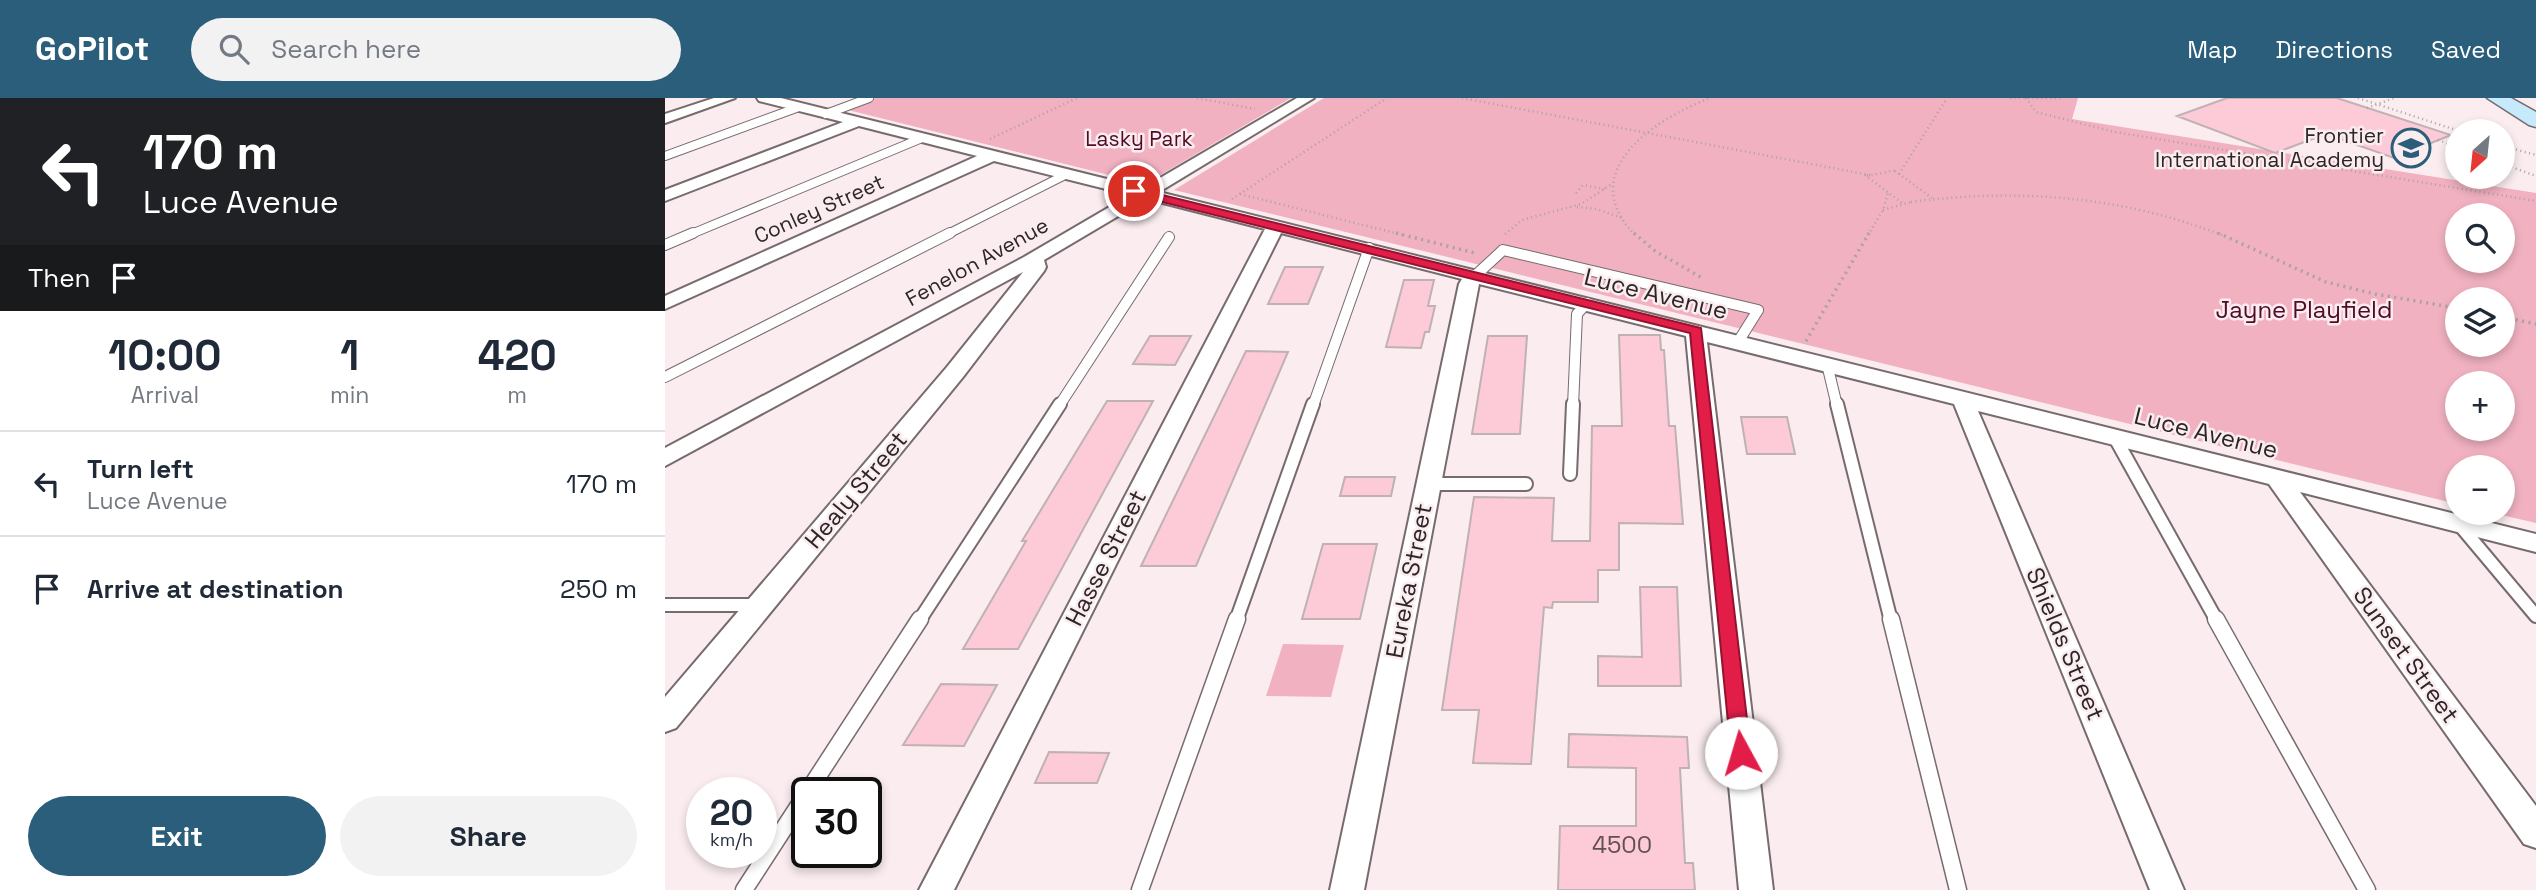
<!DOCTYPE html>
<meta charset="utf-8">
<style>
body{margin:0;font-family:"Space Grotesk",sans-serif;background:#f2f2f3;color:#1f2937;height:100vh;display:flex;flex-direction:column;font-size:26px;white-space:nowrap}
*{box-sizing:border-box;margin:0}
p{font-size:23px;color:#747a83}
.icon{flex:none;width:38px;height:38px;fill:none;stroke:currentColor;stroke-width:2;stroke-linecap:round;stroke-linejoin:round}
.map{position:relative;flex:1;overflow:hidden}
.panel{display:flex;flex-direction:column;background:#fff;width:665px}
.panel>*{flex:none}
.hud{background:#202124;color:#fff;overflow:hidden}
.needle{width:46px;rotate:207deg}
.buttons{position:absolute;left:1780px;top:21px;display:grid;gap:14px}
.buttons a{display:grid;place-items:center;width:70px;height:70px;border-radius:50%;background:#fff;box-shadow:0 4px 10px #0003;font-size:35px}
.speed{position:absolute;left:21px;top:679px;display:flex;gap:14px;font-size:35px;font-weight:700;text-align:center}
.speed>*{display:grid;place-content:center;width:91px;height:91px;border-radius:50%;background:#fff;box-shadow:0 4px 10px #0003;line-height:1}
.speed small{font-size:18px;font-weight:400}
.speed .limit{border:4px solid #111;border-radius:10px;background:#fff;color:#111}
.pin{position:absolute;display:grid;place-items:center;width:60px;height:60px;color:#fff;margin:-30px;border:4px solid #fff;border-radius:50%;box-shadow:0 2px 7px #0007}
.me{position:absolute;width:77px;margin:-38px;rotate:354deg;stroke-linejoin:round;filter:drop-shadow(0 0 5px #0008)}
.turn{display:flex;align-items:center;gap:24px;height:147px;padding:0 28px;font-size:32px}
.turn .icon{width:91px;height:91px;stroke-width:2.5}
.turn b{display:block;font-size:49px;line-height:60px}
.then{display:flex;align-items:center;height:66px;padding:0 28px;background:#0003;gap:14px;font-size:26px}
.eta{display:flex;justify-content:space-evenly;align-items:center;height:119px;text-align:center}
.eta b{font-size:42px;font-weight:600;line-height:49px}
.action{display:flex;gap:14px;margin-top:auto;padding:14px 28px}
.action a{flex:1;height:80px;border-radius:42px;background:#2a5e7a;color:#fff;font-size:28px;font-weight:600;line-height:80px;text-align:center}
.action a+a{background:#f2f2f3;color:#1f2937}
ul{padding:0;list-style:none}
li{display:flex;align-items:center;gap:21px;height:105px;padding:0 28px;border-top:2px solid #e0e1e3}
li div{flex:1}
li b{display:block;font-size:26px}
li em{font-style:normal}
header{display:flex;align-items:center;gap:42px;box-sizing:border-box;height:98px;padding:0 35px;background:#2a5e7a;color:#fff}
header strong{font-size:33px}
nav{display:flex;gap:38px;margin-inline-start:auto;font-size:24px}
.search{width:490px;height:63px;background:#f2f2f3;display:flex;align-items:center;gap:18px;box-sizing:border-box;padding:0 24px;border-radius:38px;color:#747a83;font-size:26px}
main{display:flex;flex:1;min-height:0}
.map>svg:first-child{display:block}
.green{fill:#f1b1c1;fill-rule:evenodd}
.building{fill:#fdcbd7;stroke:#bfb1b4;stroke-width:2}
.lines{fill:none;stroke-linecap:round;stroke-linejoin:round}
.service-far3-casing{stroke:#776b6e;stroke-width:10}
.service-far2-casing{stroke:#776b6e;stroke-width:12}
.service-far1-casing{stroke:#776b6e;stroke-width:16}
.service-casing{stroke:#776b6e;stroke-width:19}
.minor-casing{stroke:#776b6e;stroke-width:4}
.secondary-casing{stroke:#776b6e;stroke-width:3}
.path-far1{stroke:#aca1a4;stroke-width:2.5;stroke-dasharray:1 3.5;stroke-linecap:butt}
.path{stroke:#aca1a4;stroke-width:3.5;stroke-dasharray:2 4.5;stroke-linecap:butt}
.service-far3{stroke:#fff;stroke-width:8}
.service-far2{stroke:#fff;stroke-width:10}
.service-far1{stroke:#fff;stroke-width:12}
.service{stroke:#fff;stroke-width:16}
.minor{fill:#fff;fill-rule:evenodd}
.secondary{fill:#c6e9fb;fill-rule:evenodd}
.route{fill:#e11d48;stroke:#92132f;stroke-width:2}
.labels{text-anchor:middle;stroke-width:5;stroke-linejoin:round;paint-order:stroke}
.far-poi-label{font-size:21px;fill:#2c2628;stroke:#faecef;text-anchor:end}
.far-park-label{font-size:21px;fill:#510b28;stroke:#faecef}
.far-street-label{font-size:21px;fill:#2c2628;stroke:#faecef}
.street-label{font-size:24px;fill:#2c2628;stroke:#faecef}
.park-label{font-size:24px;fill:#510b28;stroke:#faecef}
.near-number-label{font-size:24px;fill:#604f54}
</style>
<header>
<strong>GoPilot</strong>
<div class="search"><svg class="icon" aria-label="search" viewBox="0 0 24 24"><circle cx="10" cy="10" r="6"/><path d="M15 15l6 6"/></svg>Search here</div>
<nav><a>Map</a><a>Directions</a><a>Saved</a></nav>
</header>
<main>
<section class="panel">
<div class="hud">
<div class="turn"><svg class="icon" aria-label="left" viewBox="0 0 24 24"><path d="M17 20v-9H6M10 6l-5 5 5 5"/></svg><div><b>170 m</b>Luce Avenue</div></div>
<div class="then">Then<svg class="icon" aria-label="arrive" viewBox="0 0 24 24"><path d="M6 21V4h12l-3 4 3 4H6"/></svg></div>
</div>
<div class="eta">
<div><b>10:00</b><p>Arrival</p></div>
<div><b>1</b><p>min</p></div>
<div><b>420</b><p>m</p></div>
</div>
<ul>
<li><svg class="icon" aria-label="left" viewBox="0 0 24 24"><path d="M17 20v-9H6M10 6l-5 5 5 5"/></svg><div><b>Turn left</b><p>Luce Avenue</p></div><em>170 m</em></li>
<li><svg class="icon" aria-label="arrive" viewBox="0 0 24 24"><path d="M6 21V4h12l-3 4 3 4H6"/></svg><div><b>Arrive at destination</b></div><em>250 m</em></li>
</ul>
<div class="action"><a>Exit</a><a>Share</a></div>
</section>
<div class="map">
<svg width="1871" height="792" viewBox="0 0 1871 792">
<rect width="100%" height="100%" fill="#faecef"/>
<path class="green" d="M209 0H626L480 86 179 11Z
M659 0H1413L1407 21 1871 95V425L1828 415H1838V369H1792V406L509 92ZM1792 117H1838V163H1792ZM1792 201H1838V247H1792ZM1792 285H1838V331H1792Z
M618 546 679 547 666 599 601 598Z"/>
<path class="building" d="M1562 0H1672L1786 37 1729 60 1661 36 1610 55 1512 18Z
M620 169H658L643 206H603Z
M739 182H769L763 208H770L764 234H760L756 250 721 249Z
M954 237H995L996 252H999L1004 328H1010L1018 426 954 425V472H933V504H888L887 510 879 509 866 666 808 665 814 612H777L809 399 889 400 887 443H925L927 328H957Z
M485 238H526L510 267 468 266Z
M823 238H862L855 336H807Z
M581 253 623 254 531 468H476Z
M442 303H488L353 551H298L361 443H357Z
M1076 319H1122L1130 356H1082Z
M680 379H730L726 398H675Z
M658 446H712L695 521H637Z
M975 489H1012L1016 588H933V558L977 559Z
M276 586 332 587 299 648 238 647Z
M904 636 1022 639 1024 670H1015L1020 765H1028L1030 792H893L895 728H971V670L903 669Z
M384 654 444 655 432 685H370Z"/>
<g class="lines">
<defs>
<path id="service-far3" d="M161 16 204 0
M0 58 134 9
M24 137 257 40
M281 137 402 76"/>
<path id="service-far2" d="M0 147 28 135
M811 177 838 152 1093 212 1073 244
M1162 266 1172 308
M0 279 285 135
M394 308 504 139
M648 308 704 150
M908 308 912 216 922 205"/>
<path id="service-far1" d="M1172 306 1226 523
M1449 338 1552 523
M905 376 908 306
M763 386H861
M1793 425 1871 518
M0 507H94
M254 523 395 306
M571 523 648 306"/>
<path id="service" d="M1226 521 1293 792
M1551 521 1702 792
M142 695 255 521
M79 792 142 695
M475 792 572 521"/>
<path id="minor" d="M49 0H70L0 25V16Z
M92 0H116L478 90 632 0H649L494 94 1871 436V454L1635 394 1871 708V750L1859 746 1604 386 1313 313 1519 792H1485L1289 306 1042 244 1108 792H1074L1021 238 814 186 699 792H665L794 186 797 181 616 135 289 792H254L600 131 482 101 379 162 381 169 379 173 298 279 11 630 0 634V599L282 269 358 174 0 368V350L359 159 465 97 329 63 0 211V198L312 58 194 28 0 103V92L178 24 94 3Z"/>
<path id="secondary" d="M1822 0H1846L1871 14V29L1864 27Z"/>
</defs>
<use href="#service-far3" class="service-far3-casing"/>
<use href="#service-far2" class="service-far2-casing"/>
<use href="#service-far1" class="service-far1-casing"/>
<use href="#service" class="service-casing"/>
<use href="#minor" class="minor-casing"/>
<use href="#secondary" class="secondary-casing"/>
<path class="path-far1" d="M532 0 590 11
M797 0 1205 77
M1345 0H1397
M1361 0 1371 14 1450 34 1871 103
M1693 0 1794 33
M1702 10 1729 0
M325 41 412 0
M1773 42 1792 49
M1838 48 1871 57
M1838 66 1871 78
M1230 73 1267 100
M1234 76 1282 0
M1200 77 1237 105
M1202 78 1232 72
M911 95 918 87 940 91
M575 96 738 137
M567 101 722 0
M1246 104C1353 90 1456 98 1557 137
M912 109 932 111 957 120
M1218 112 1246 104
M840 136 857 122 916 106 947 86
M970 137C909 74 988 22 1045 0
M1203 137 1218 112 1223 95"/>
<path class="path" d="M731 135 810 155
M969 135 990 153 1039 181
M1553 135 1661 184 1710 196 1792 210
M1838 219 1871 226
M1141 243 1204 135"/>
<use href="#service-far3" class="service-far3"/>
<use href="#service-far2" class="service-far2"/>
<use href="#service-far1" class="service-far1"/>
<use href="#service" class="service"/>
<use href="#minor" class="minor"/>
<use href="#secondary" class="secondary"/>
</g>
<path class="route" d="M469 90 1036 230 1086 655 1083 661 1076 664 1069 661 1066 655 1025 235 465 96V91Z"/>
<defs>
<symbol id="school-ring" viewBox="-11 -11 22 22"><circle r="9.5" fill="#faecef" stroke="#2a5e7a" stroke-width="1.5"/><path d="M0-5L7-2L0 1L-7-2ZM-4 1L0 2.5L4 1V4Q0 6-4 4Z" fill="#2a5e7a"/></symbol>
</defs>
<g fill-rule="evenodd">
<use href="#school-ring" x="1724" y="28" width="44" height="44"/>
</g>
<g class="labels">
<g class="far-poi-label">
<text x="1719" y="45">Frontier<tspan x="1719" dy="24">International Academy</tspan></text>
</g>
<g class="far-park-label">
<text x="474" y="48">Lasky Park</text>
</g>
<g class="far-street-label">
<text transform="translate(154 111) rotate(-24)" y="7">Conley Street</text>
<text transform="translate(312 164) rotate(-29)" y="7">Fenelon Avenue</text>
</g>
<g class="street-label">
<text transform="translate(991 196) rotate(14)" y="8">Luce Avenue</text>
<text transform="translate(1541 335) rotate(14)" y="8">Luce Avenue</text>
<text transform="translate(191 392) rotate(-50)" y="8">Healy Street</text>
<text transform="translate(441 460) rotate(-63)" y="8">Hasse Street</text>
<text transform="translate(744 483) rotate(-79)" y="8">Eureka Street</text>
<text transform="translate(1400 546) rotate(67)" y="8">Shields Street</text>
<text transform="translate(1741 557) rotate(54)" y="8">Sunset Street</text>
</g>
<g class="park-label">
<text x="1639" y="220">Jayne Playfield</text>
</g>
<g class="near-number-label">
<text x="957" y="755">4500</text>
</g>
</g>
</svg>
<div class="buttons">
<a><svg class="needle" viewBox="-14 -14 28 28"><path d="M0-13l5 13h-10z" fill="#e53935"/><path d="M0 13l5-13h-10z" fill="#747a83"/></svg></a>
<a><svg class="icon" aria-label="search" viewBox="0 0 24 24"><circle cx="10" cy="10" r="6"/><path d="M15 15l6 6"/></svg></a>
<a><svg class="icon" aria-label="layers" viewBox="0 0 24 24"><path d="M12 4l9 5-9 5-9-5zM3 14l9 5 9-5"/></svg></a>
<a>+</a>
<a>−</a>
</div>
<div class="speed"><div>20<small>km/h</small></div><div class="limit">30</div></div>
<div class="pin" style="left:469px;top:93px;background:#d93025"><svg class="icon" aria-label="arrive" viewBox="0 0 24 24"><path d="M6 21V4h12l-3 4 3 4H6"/></svg></div>
<svg class="me" style="left:1076px;top:655px" viewBox="-20 -20 40 40"><circle r="19" fill="#fff"/><path d="M0-13L10 11 0 6-10 11z" fill="#e11d48"/></svg>
</div>
</main>
